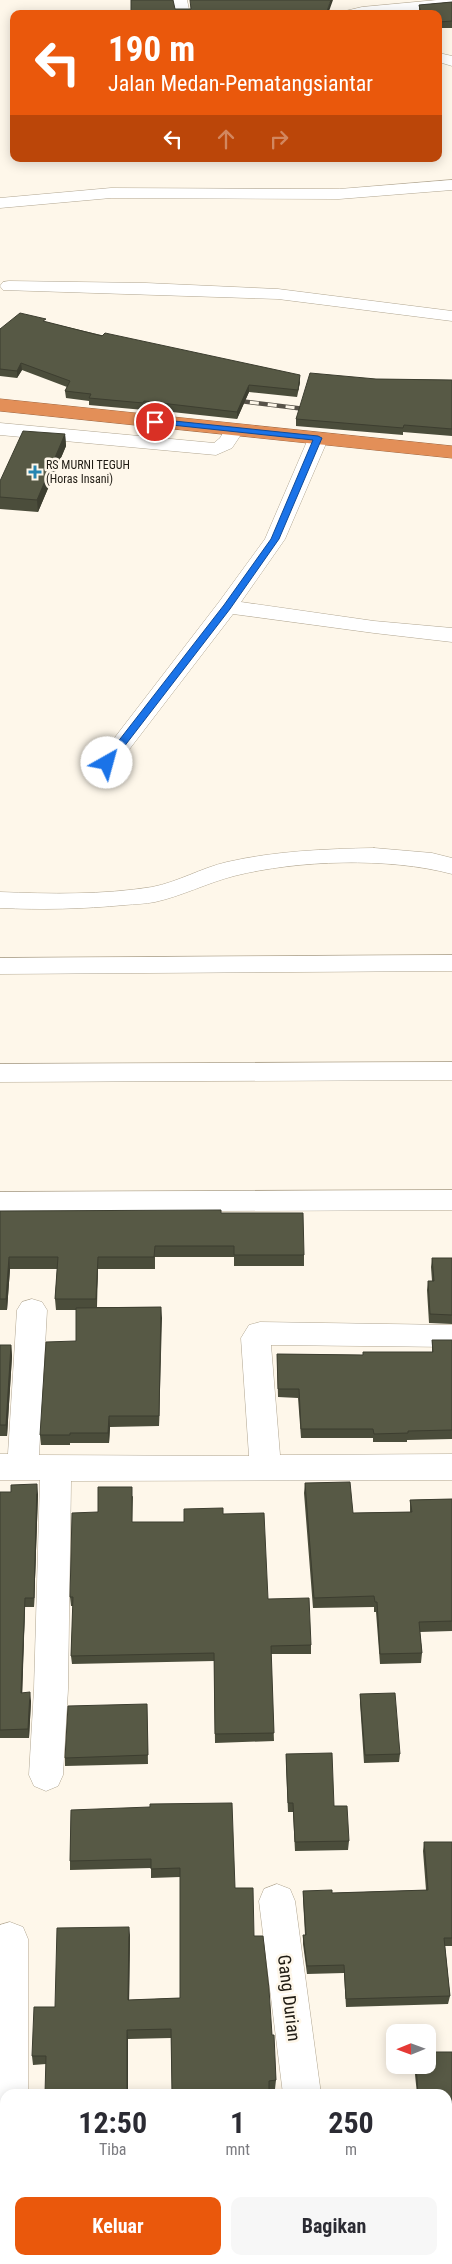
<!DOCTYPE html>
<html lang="id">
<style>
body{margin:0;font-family:"Roboto Condensed",sans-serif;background:#f7f7f7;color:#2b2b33;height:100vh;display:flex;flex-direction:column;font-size:19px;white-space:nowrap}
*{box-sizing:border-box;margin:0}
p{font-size:16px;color:#7c7c81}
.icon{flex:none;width:28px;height:28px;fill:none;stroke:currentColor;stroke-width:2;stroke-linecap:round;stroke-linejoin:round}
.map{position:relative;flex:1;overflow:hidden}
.drawer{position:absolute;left:0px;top:2089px;width:452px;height:176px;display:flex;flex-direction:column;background:#fff;border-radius:15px 15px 0 0;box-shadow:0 2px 12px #0003}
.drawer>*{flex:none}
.top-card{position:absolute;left:10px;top:10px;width:432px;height:152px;border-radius:10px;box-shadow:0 2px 12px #0003;background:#ea580c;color:#fff;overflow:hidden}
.needle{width:32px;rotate:269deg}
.controls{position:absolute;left:386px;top:2024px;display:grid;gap:10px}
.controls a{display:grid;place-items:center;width:50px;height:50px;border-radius:10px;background:#fff;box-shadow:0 2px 12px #0003;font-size:25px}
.pin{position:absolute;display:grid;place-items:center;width:42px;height:42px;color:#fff;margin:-21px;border:2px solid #fff;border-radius:50%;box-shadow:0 1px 5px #0007}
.me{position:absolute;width:55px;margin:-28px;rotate:38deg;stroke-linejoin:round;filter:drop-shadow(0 0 4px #0008)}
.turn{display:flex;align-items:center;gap:18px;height:105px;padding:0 15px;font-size:22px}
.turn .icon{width:65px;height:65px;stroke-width:2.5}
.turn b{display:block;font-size:35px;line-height:42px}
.lanes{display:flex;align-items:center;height:48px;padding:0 15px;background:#0003;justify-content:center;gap:25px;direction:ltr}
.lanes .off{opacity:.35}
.eta{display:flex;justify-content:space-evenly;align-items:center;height:85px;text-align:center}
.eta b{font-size:30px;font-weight:700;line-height:35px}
.action{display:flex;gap:10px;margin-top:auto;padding:10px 15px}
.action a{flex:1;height:58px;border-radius:10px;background:#ea580c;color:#fff;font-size:20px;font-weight:700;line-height:58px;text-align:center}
.action a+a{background:#f7f7f7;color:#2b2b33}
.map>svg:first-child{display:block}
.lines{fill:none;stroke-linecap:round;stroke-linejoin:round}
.minor-casing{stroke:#b1a691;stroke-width:1}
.highway-casing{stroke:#9e6640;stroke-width:1}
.minor{fill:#fff;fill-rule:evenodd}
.highway{fill:#e38f58;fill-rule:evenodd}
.rail-casing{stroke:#575249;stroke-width:4.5}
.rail{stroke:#fef7ea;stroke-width:3;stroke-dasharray:9;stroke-linecap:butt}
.wall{fill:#4b4d3b}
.shaded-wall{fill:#3d3e30}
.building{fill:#575945;stroke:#3d3e30}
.route{fill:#1a73e8;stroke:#114b97}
.poi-dot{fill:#2685b1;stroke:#fef7ea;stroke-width:2}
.labels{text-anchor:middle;stroke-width:5;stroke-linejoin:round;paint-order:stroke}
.far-poi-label{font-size:12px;fill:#1f1b13;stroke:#fef7ea;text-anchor:start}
.near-street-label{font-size:18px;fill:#1f1b13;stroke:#fef7ea}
</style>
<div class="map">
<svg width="452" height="2264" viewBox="0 0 452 2264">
<rect width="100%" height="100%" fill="#fef7ea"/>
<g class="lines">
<defs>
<path id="minor" d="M173 0H187L190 14H176Z
M437 0H452V7L380 14H343L345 11 362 7Z
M439 53 452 56V66L439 62Z
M452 180V190L339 199 111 198 0 208V198L111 188 339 189Z
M9 281 146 283 278 289 452 311V321L278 299 3 290 0 286 3 282Z
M0 423 214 443 220 438 227 426 234 424 241 426 244 430 232 448 216 455 0 435Z
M318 433 325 435 328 439 285 539 241 602 374 621 452 628V642L374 633 233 614 115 768 107 770 99 768 95 763 99 758 219 602 265 539 308 439 311 435Z
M374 848 432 853 452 858V874C388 857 298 860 234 876 207 883 182 896 155 902 145 904 135 904 125 905 83 909 42 910 0 908V892C50 894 102 895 152 887 178 882 201 868 227 862 275 851 325 849 374 848Z
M452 955V971L0 974V958Z
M452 1062V1080L0 1082V1064Z
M452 1190V1210L0 1212V1192Z
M32 1299 42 1302 47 1310 39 1455 249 1456 241 1338 249 1325 260 1322 452 1325V1347L271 1345 280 1455 452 1454V1480L71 1481 68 1689 63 1775 58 1786 46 1791 34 1786 29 1775 34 1689 40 1480H0V1454H8L17 1310 22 1302Z
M277 1884 290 1889 295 1901 321 2094H283L259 1901 264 1889Z
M10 1922 23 1927 28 1939V2094H5V2112L0 2109V1925Z
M5 2241V2260H28V2264H0V2243Z
M303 2260H343L344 2264H304Z"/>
<path id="highway" d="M0 399 452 446V458L0 411Z"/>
</defs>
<use href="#minor" class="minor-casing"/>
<use href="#highway" class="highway-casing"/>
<use href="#minor" class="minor"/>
<use href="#highway" class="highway"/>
<defs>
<path id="rail" d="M232 400 313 410"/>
</defs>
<use href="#rail" class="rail-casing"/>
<use href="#rail" class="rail"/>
</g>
<path class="wall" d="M452 2V28H439V14H419V5Z
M46 322 300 382 297 397 249 392 237 419 144 409V410L89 405V401L66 398 65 391 67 387 22 370 17 378 0 376V329Z
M376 379 452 380V436L403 432V435L296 426V419Z
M65 434 66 446 38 512 0 509V481Z
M0 1211 221 1213 304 1255V1266H234V1257H155V1269H98L97 1307H161L159 1426 110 1427 109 1443H70V1445H41L40 1435 76 1341V1310H56L55 1299 57 1269H10L7 1310H0Z
M432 1258H452V1324L429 1323 427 1290 428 1281H432L431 1267Z
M432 1340H452V1439L407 1440V1442H373V1438H301L298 1398 278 1397 277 1354 363 1355 432 1352Z
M0 1345H11L12 1356 7 1436H0Z
M305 1483 353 1513 410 1512V1500L452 1499V1631L420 1632 422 1653 421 1663 380 1664 376 1612H374V1607L313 1608 304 1493Z
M0 1492 38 1494 34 1607H25L22 1693 31 1701 29 1738H0Z
M133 1496 132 1522H184L223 1514 268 1599 311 1645V1654H271L274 1741 215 1743 214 1661 72 1664 71 1656 73 1606H71L70 1597 98 1512Z
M360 1694 400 1754 399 1762 364 1763 360 1703Z
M147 1704 148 1764 65 1766V1758Z
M286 1754 334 1806 349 1841 348 1850 295 1851 293 1812H288L286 1763Z
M71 1810 235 1888 254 1936 272 2035 276 2080 275 2089 172 2093 171 2038 128 2039 46 2064 33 2065 32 2056 55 2007 130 1935 129 2000 180 1998V1877L151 1878V1868L70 1870V1861Z
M424 1842H452V1946H445L450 1996 448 2004 346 2007 344 1973 307 1974 303 1944V1935H305L303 1899V1891L332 1893 426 1890 423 1851Z
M428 2052H452V2264H360V2260H448V2094H417L414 2065H428Z
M135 2260H289V2264H135Z"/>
<path class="shaded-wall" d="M331 0H333L328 14H326Z
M21 363 22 370 17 378V371Z
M300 375V382L297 397 298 390Z
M249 385V392L237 419V412Z
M65 434 66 446 38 512 37 500Z
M9 1257 10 1269 7 1310 6 1299Z
M98 1257V1269L96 1310V1299Z
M161 1307 162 1318 159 1426V1416Z
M11 1345 12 1356 7 1436 6 1425Z
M109 1416 110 1427 109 1443 108 1433Z
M37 1484 38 1494 34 1607V1598Z
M25 1598V1607L22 1701 21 1693Z
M30 1692 31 1701 29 1738 28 1729Z
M129 1927 130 1935 129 2008 128 2000Z
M127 2030 128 2039V2094H127Z"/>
<path class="building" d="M131 0H173L175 9H191L190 0H331L326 14H131Z
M452 2V21L439 22V14H421L419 5Z
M20 313 46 319 43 321 102 336 105 333 300 375 298 390 249 385 237 412 144 401 143 403 89 398 91 394 65 391 70 381 21 363 17 371 0 369V329Z
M310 373 376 379 452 380V429L404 425 403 428 296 419Z
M23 431 65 434 37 500 0 497V481Z
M221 1210V1213H303L304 1255H234V1246H155L154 1257H98L96 1299H55L58 1257H9L6 1299H0V1211Z
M432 1258H452V1315L430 1314 428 1281H434Z
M161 1307 159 1416H109L108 1433H70V1435H40L46 1342 76 1341V1308Z
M432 1340H452V1430L408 1431V1433L374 1434 373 1429H301L299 1389H278L277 1354 363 1355V1352H433Z
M0 1345H11L6 1425H0Z
M350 1482 353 1513 412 1512 410 1500 452 1499V1621L419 1622 422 1653 380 1654 377 1602H375L374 1596 314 1598 305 1483Z
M37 1484 34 1598H25L21 1693 30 1692 28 1729 0 1730V1492H11V1485Z
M98 1487H132V1522H184V1509L223 1508V1514L264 1513 268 1599 309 1598 311 1645 271 1646 274 1733 215 1734 214 1653 71 1656 73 1597H70L72 1513 98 1512Z
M395 1693 400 1754 365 1755 360 1694Z
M147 1704 148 1755 65 1758 68 1706Z
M332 1753 334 1806H347L349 1841 295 1842 293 1803H288L286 1754Z
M232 1803 235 1888H253L254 1936H263L269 1989 272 2035H274L276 2080 269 2081V2094H133L172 2093 171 2029 127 2030V2094H45L46 2056H32L34 2007H55L57 1928 129 1927 128 2000 180 1998V1868L151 1869V1859L70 1861 71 1810 150 1807V1804Z
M424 1842H452V1938H444L450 1996 346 1999 344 1965 307 1966 303 1935H306L303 1891 332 1890V1893L428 1890Z
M428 2052H452V2264H360V2260H448V2094H418L416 2065H428Z
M215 2260H259L215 2261Z"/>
<path class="route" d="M155 419 318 436 322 438 279 539 230 609 110 765 107 766 102 763 103 761 224 605 271 539 313 440 153 423 151 422Z"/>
<path class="poi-dot" d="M32.5 464.5h5v5h5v5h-5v5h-5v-5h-5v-5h5z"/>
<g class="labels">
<g class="far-poi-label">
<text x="46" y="469">RS MURNI TEGUH<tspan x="46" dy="14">(Horas Insani)</tspan></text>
</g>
<g class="near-street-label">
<text transform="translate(289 1998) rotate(83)" y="6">Gang Durian</text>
</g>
</g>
</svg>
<div class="controls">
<a><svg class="needle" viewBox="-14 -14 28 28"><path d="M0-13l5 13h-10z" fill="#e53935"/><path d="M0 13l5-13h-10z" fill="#7c7c81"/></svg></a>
</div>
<div class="pin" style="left:155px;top:422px;background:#d93025"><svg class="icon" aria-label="arrive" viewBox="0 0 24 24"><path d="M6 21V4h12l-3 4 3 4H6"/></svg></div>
<svg class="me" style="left:107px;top:763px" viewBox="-20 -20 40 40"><circle r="19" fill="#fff"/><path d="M0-13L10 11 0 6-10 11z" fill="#1a73e8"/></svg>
<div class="top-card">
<div class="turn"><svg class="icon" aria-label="left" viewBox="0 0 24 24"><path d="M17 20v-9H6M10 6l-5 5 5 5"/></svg><div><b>190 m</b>Jalan Medan-Pematangsiantar</div></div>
<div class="lanes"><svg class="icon" aria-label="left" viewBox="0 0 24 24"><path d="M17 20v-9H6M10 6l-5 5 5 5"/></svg><svg class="icon off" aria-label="ahead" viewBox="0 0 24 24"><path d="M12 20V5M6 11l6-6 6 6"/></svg><svg class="icon off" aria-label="right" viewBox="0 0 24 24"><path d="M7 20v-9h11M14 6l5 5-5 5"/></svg></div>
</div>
<section class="drawer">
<div class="eta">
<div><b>12:50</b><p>Tiba</p></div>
<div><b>1</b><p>mnt</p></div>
<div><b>250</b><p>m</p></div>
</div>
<div class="action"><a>Keluar</a><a>Bagikan</a></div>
</section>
</div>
